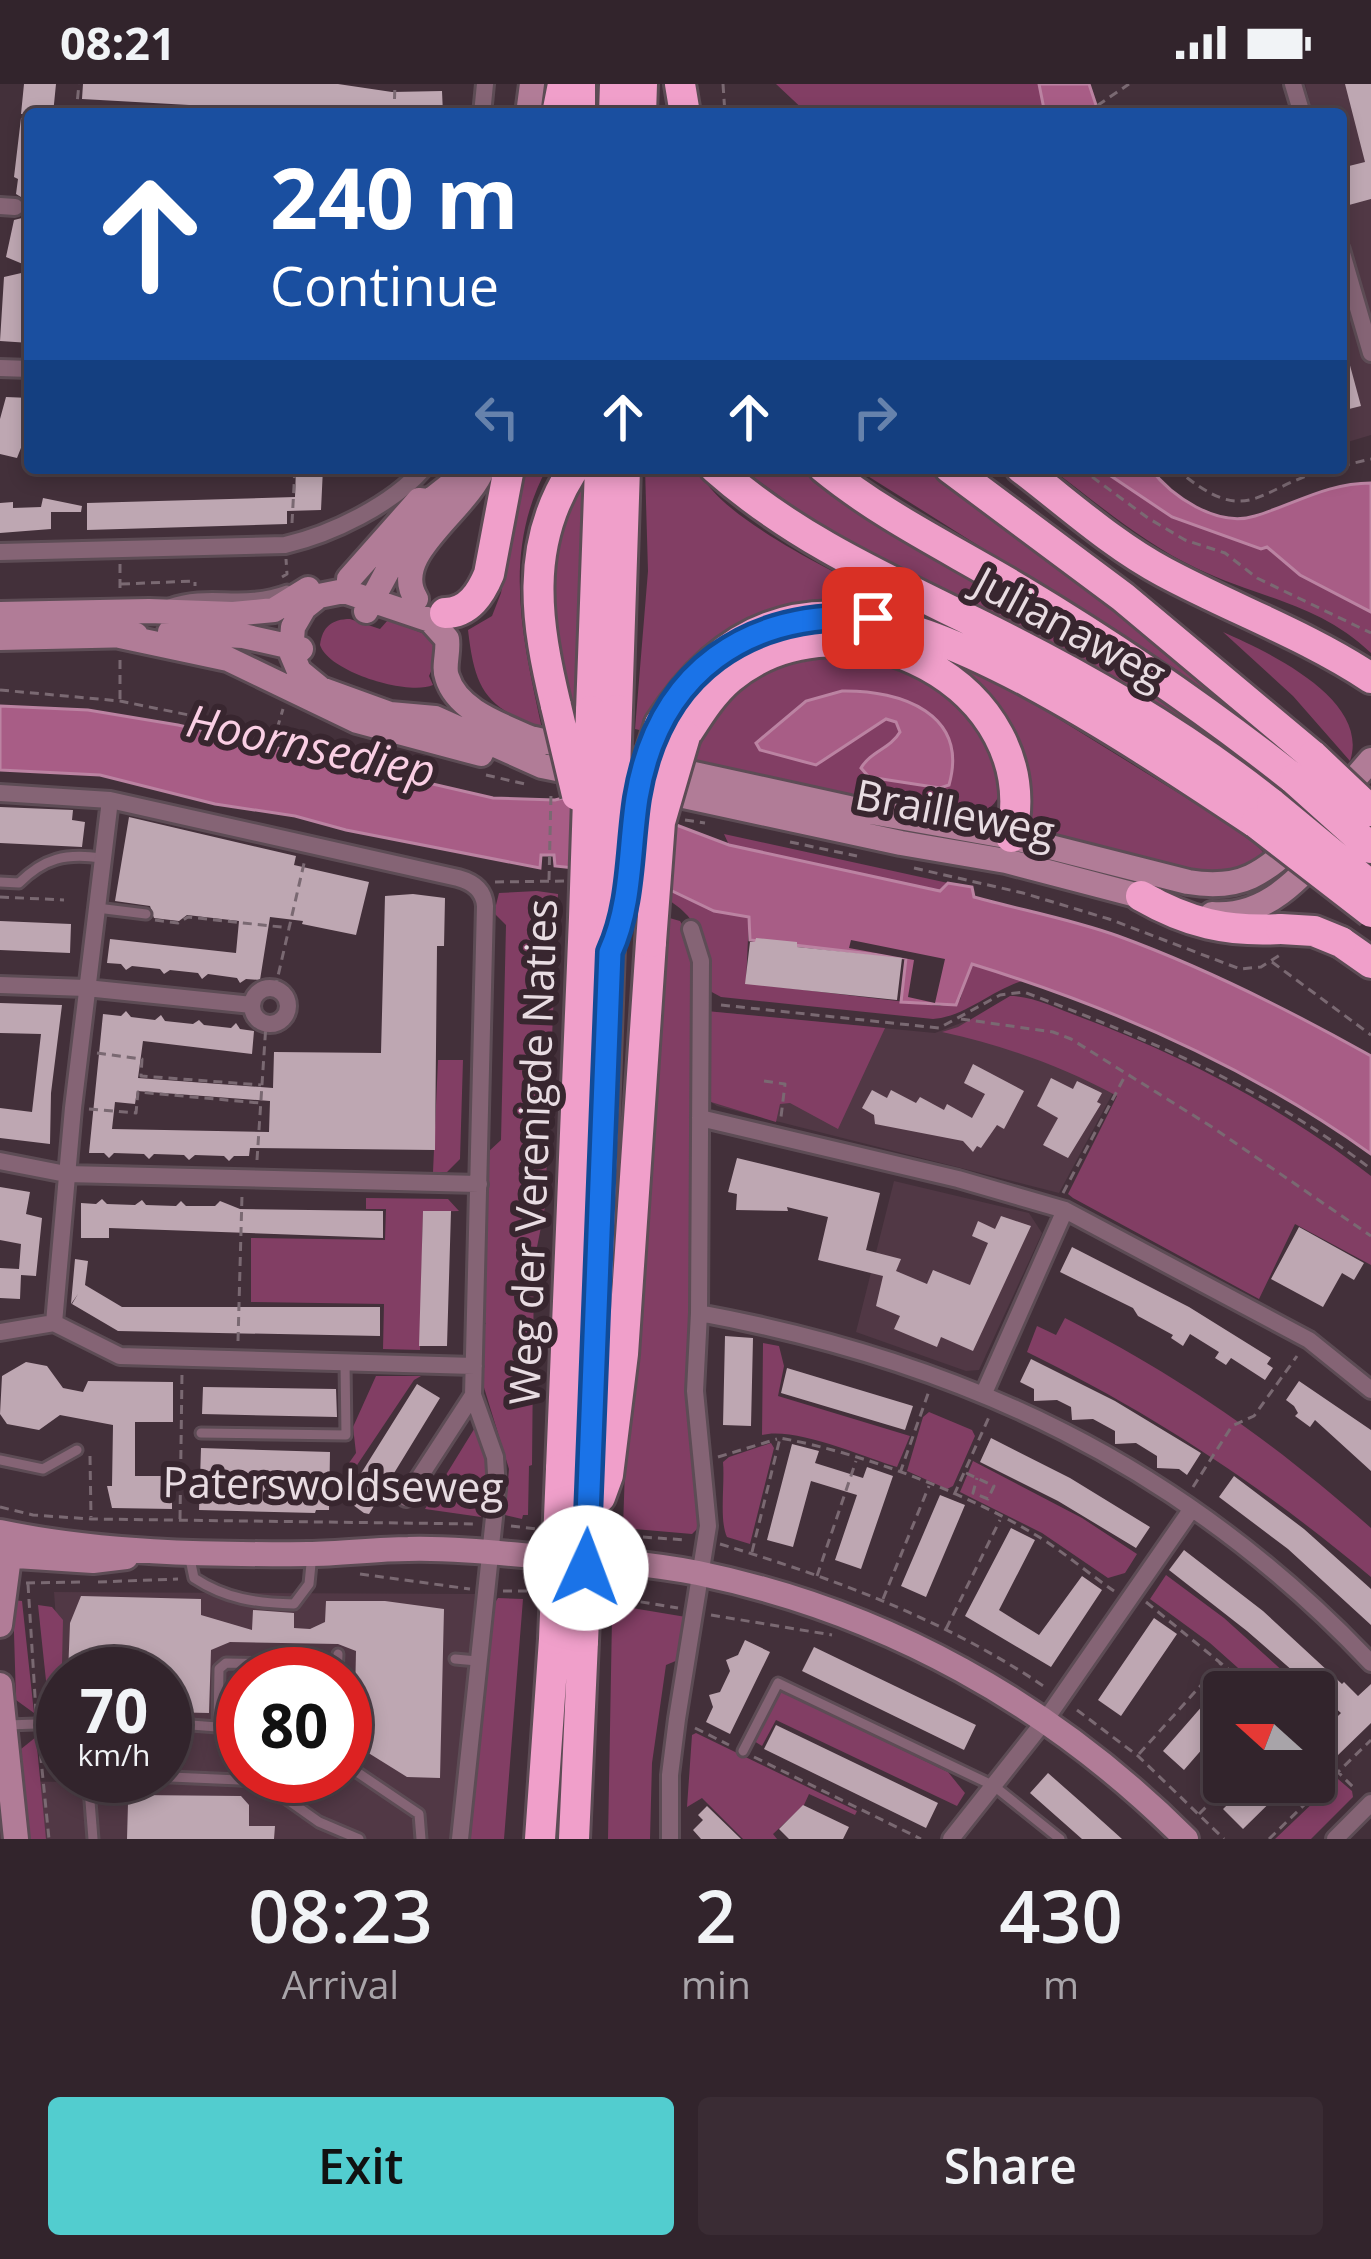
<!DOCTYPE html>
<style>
body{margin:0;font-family:"Open Sans",sans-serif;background:#3a2c34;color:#f1f3f6;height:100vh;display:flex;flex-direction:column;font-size:45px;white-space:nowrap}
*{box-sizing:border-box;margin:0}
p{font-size:39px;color:#a8a4a9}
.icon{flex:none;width:66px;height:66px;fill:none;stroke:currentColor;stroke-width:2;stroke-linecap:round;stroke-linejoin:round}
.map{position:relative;height:1755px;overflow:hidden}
.sheet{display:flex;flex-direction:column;background:#32242c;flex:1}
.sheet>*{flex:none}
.banner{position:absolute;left:24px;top:24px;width:1323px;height:366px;border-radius:12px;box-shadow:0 6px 18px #0003,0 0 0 3px #4d4148;background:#1a4fa0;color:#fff;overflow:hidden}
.needle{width:78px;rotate:291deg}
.fabs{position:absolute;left:1203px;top:1587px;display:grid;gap:24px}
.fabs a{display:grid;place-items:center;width:132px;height:132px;border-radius:12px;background:#32242c;box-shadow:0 6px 18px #0003,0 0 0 3px #4d4148;font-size:60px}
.speed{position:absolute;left:36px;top:1563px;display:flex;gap:24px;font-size:60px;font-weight:700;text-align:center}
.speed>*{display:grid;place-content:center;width:156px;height:156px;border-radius:50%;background:#32242c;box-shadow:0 6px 18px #0003,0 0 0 3px #4d4148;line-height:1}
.speed small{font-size:30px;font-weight:400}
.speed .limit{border:18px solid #d22;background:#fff;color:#111}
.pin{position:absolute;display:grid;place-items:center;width:102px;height:102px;color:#fff;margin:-51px;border-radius:24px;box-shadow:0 6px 18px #0006}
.me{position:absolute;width:132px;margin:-66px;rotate:2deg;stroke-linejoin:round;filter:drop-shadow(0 0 9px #0008)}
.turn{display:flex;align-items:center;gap:42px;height:252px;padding:0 48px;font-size:54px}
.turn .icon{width:156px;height:156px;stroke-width:2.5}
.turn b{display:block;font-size:84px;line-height:102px}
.lanes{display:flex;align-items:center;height:114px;padding:0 48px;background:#0003;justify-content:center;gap:60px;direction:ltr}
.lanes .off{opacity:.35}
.eta{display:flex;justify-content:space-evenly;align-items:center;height:204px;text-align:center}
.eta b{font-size:72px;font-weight:600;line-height:84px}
.cta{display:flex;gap:24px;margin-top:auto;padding:24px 48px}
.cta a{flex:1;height:138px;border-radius:12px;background:#52cdcf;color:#111;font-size:48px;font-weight:600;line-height:138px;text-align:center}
.cta a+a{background:#3a2c34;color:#f1f3f6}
.status{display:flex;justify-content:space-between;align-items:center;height:84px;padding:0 60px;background:#32242c;direction:ltr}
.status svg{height:33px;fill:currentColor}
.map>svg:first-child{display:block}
.built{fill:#513845;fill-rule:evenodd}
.green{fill:#823e64;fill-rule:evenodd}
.water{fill:#a85d86;stroke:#bb83a2;stroke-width:3}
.pier{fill:#43303a}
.building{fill:#bea7b2;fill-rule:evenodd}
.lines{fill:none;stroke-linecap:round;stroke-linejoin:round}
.lane-casing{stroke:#5d4c55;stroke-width:15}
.street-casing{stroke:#5d4c55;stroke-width:22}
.secondary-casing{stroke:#5d4c55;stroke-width:30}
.highway-casing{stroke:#5d4c55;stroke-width:36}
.path{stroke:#7a6972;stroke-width:3;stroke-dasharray:9 6;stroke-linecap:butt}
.lane{stroke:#856475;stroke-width:9}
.street{stroke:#856475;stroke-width:16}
.secondary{stroke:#b17c97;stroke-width:24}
.highway{stroke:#f09fca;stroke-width:30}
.highway-bridge-casing{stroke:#5d4c55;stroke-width:36;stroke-linecap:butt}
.highway-bridge{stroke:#f09fca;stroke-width:30}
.route-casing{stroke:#114b97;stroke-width:30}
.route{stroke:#1a73e8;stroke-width:21}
.labels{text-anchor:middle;stroke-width:12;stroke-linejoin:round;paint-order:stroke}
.street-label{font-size:42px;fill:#e8dce2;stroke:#38262f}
.water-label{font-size:45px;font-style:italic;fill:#facfe4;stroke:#38262f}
</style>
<div class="status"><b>08:21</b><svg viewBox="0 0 49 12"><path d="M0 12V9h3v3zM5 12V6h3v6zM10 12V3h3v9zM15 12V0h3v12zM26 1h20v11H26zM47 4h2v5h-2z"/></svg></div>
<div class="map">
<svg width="1371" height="1755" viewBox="0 0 1371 1755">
<rect width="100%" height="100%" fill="#43303a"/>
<path class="built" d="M1305 0H1371V351L1341 360V30H1313Z
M706 927 935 949 966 937 1121 994 1059 1109 717 1022 711 1018Z
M894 1097 1029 1129 1042 1149 979 1286 966 1287 856 1248Z
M54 1508 475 1510 452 1755H0V1697L67 1698V1692H165V1590H63V1631ZM243 1590H345V1692H243Z"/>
<path class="green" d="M776 0H1039L1045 30H808Z
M522 384H547C501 469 523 556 542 645 485 622 475 606 468 546L492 532 501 509Z
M588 384 581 634 571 637 553 565 551 458Z
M645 384H699C715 447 959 547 1021 575L886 520 841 516 805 520 757 537 648 648 635 645 648 487Z
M741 384H810L1011 510 1283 698 1277 707 833 451Z
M855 384 940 387 1186 576 1311 686 1308 689 1175 585Z
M1050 384H1099L1172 433 1261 465 1267 463 1300 491 1371 528V569C1317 518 1260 515 1196 484 1143 459 1097 419 1050 384Z
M350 535 380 545 388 536 430 552 438 571 429 592 433 601C408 612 329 588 320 561 322 543 332 535 350 535Z
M1223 548C1266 567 1371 615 1350 677L1293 612Z
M831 567C855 572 904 575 924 587 951 602 1012 678 999 711 994 724 982 729 971 735L690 682C717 610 758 584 831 567ZM806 617 932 630 862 684C871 667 890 664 900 648L896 638 885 634 816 681 756 660Z
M942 570 1046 627 1248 752 1265 770 1238 787 1217 790 1028 746C1047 676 997 613 940 577Z
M724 750 948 799 941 807 729 761Z
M650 806H670L714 827 749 833 746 899 940 922 960 916 971 880 1025 896C993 905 965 933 933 935L721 913 708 906C703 852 702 831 650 806Z
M537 807 558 810 545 1123 534 1178 532 1381 529 1382 528 1431H523L522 1435 505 1431 509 1385 482 1297V1245L486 1239 482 1238 487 1069 501 1056 506 841 494 829 499 809Z
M666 833 680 837 693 859 690 1049 694 1050 701 1426 698 1444 692 1450 623 1444 625 1385 622 1383Z
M1010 912C1033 912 1058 925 1080 933 1184 972 1283 1024 1371 1092V1181L1295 1140 1259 1215 1073 1114 1068 1110 1117 1012C1059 981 1005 962 942 948L958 943Z
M706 927 885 944 838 1045 790 1019 780 1020 776 1038 711 1018 706 1010Z
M438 976H463L460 1075 447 1088H433Z
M366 1114 448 1115 459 1127 423 1128 420 1266 383 1265 384 1220 251 1218V1154L385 1156 386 1125H366Z
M1065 1234C1183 1294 1272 1357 1371 1444V1493C1262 1402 1154 1330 1027 1268L1037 1242 1056 1251Z
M763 1259 779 1262 784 1282 778 1312 910 1352 897 1383C865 1373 793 1342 762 1351Z
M376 1292H421L414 1296 339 1408 344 1386 356 1369 353 1343Z
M929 1328 972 1346 975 1352 953 1402 947 1405 907 1387 923 1333Z
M476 1342C486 1373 499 1403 481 1433L425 1425Z
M771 1359 774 1364 750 1460 727 1453C719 1436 725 1400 723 1378L729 1373Z
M973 1377 1082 1434 1137 1470 1125 1489 1108 1494 1042 1449 960 1408Z
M1166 1491 1224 1534 1306 1608H1265L1210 1559 1150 1515Z
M498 1514 523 1515 504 1755H467L492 1523Z
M13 1516 22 1517 34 1629 16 1616Z
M38 1521 52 1523 63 1536 61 1625H49Z
M620 1522 686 1533 678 1576 666 1581 652 1679 650 1755H608L612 1534H619Z
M780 1607 948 1688 965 1709 957 1722 776 1636 762 1662 754 1657Z
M696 1649 857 1727 855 1731 809 1710 804 1721 773 1750 777 1755H743L702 1714 687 1723 692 1651Z
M36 1653 46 1755H29L21 1665Z
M1338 1695 1352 1707 1353 1713 1311 1755H1275Z"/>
<path class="water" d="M1039 0H1089L1099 30H1045Z
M1099 384H1150C1171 412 1217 444 1255 432 1295 420 1327 399 1371 399V528L1300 491 1267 463 1261 465 1172 433Z
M842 607C902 606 969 630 949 701L940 704 869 693 861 684C871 667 890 665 900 648L896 638 886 635 816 681 760 666 756 659 806 617Z
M0 622 88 626 178 641 493 714 555 716 571 712 650 731 729 761 940 807 948 799 972 803 974 813C1021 826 1071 835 1118 852 1206 884 1289 926 1371 972V1070C1250 983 1115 924 972 880L956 921 901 918 906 874 750 856 749 833 714 827 670 806H650L602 787 555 782 554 771H541L540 784 346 746 295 732 215 720 100 691 0 686Z"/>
<path class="pier" d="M851 856 945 875 935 919 908 913 914 876 849 864Z"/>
<path class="building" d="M24 0H56L53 30H21Z
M83 0H338L392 8 442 7 443 30H353L82 15Z
M1345 0H1371V115L1349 121 1341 84 1365 78Z
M21 34H30V183L6 173 14 136 22 134 27 125 26 116 16 110 18 95 14 93Z
M30 187V259L0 257 4 193Z
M1341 263H1345L1361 322 1341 327Z
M6 313 30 314V341L17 374 0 370V335Z
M296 384H323L321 426 287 427V440L87 446V419L295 413Z
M43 414 82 422 81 428H51V445L0 449V419L13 418V424L41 423Z
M0 723 73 726 72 736 85 738 82 763 0 759Z
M129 733 296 772 294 781 369 798 356 851 302 840 303 837 270 833 260 896 246 895 240 899 237 894 208 890 202 895 198 889 170 886 164 890 160 885 132 882 126 886 121 880 107 879 110 855 236 869 239 837 187 831 179 837 154 834 150 822 115 817Z
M413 810 445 814 444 862H437L435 1066 250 1064 249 1072H234L229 1077 224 1072 195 1071 189 1076 184 1071 154 1070 149 1075 144 1070 114 1069 109 1074 104 1069H89L103 930 121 932 126 927 131 933 155 936 161 931 165 937 193 940 199 936 204 941 231 944 236 939 240 945 254 947 252 970 143 957 138 994 273 1004 274 968 381 969 385 812ZM137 1007 270 1017 269 1048 112 1045 115 1018 135 1020Z
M0 837 71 840 70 869 0 866Z
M756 854 797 858V863L902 874 897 916 745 900 750 858H755Z
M0 919 62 921 51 1009 50 1060 0 1054V1024L32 1028 41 950 0 949Z
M973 980 1024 1007 1004 1045 997 1041 981 1064 977 1062 973 1068 963 1057 875 1040 874 1031 862 1024 872 1006 887 1014 891 1006 916 1019 920 1013 944 1026 947 1020 972 1034 985 1010 964 999Z
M1051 994 1073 1005 1077 997 1102 1009 1097 1018 1101 1020 1068 1074 1043 1061 1058 1034 1037 1022Z
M737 1074 880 1109 866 1166 901 1175 896 1187 927 1200 933 1186 970 1201 988 1159 972 1152 978 1137 995 1145 1001 1132 1031 1142 973 1267 941 1253 937 1263 894 1245 900 1232 876 1222 883 1192 818 1176 828 1133 787 1123 788 1127 736 1126 737 1110 728 1108Z
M0 1103 30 1108 26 1130 42 1134 36 1192 21 1191 20 1215 0 1214V1184L19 1185 21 1160 0 1156Z
M102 1115 107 1120 135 1121 142 1116 146 1121 176 1122 181 1117 186 1122H215L220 1117 240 1125 383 1127V1154L109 1144V1154H81V1119L96 1120Z
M423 1127H451L447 1262H419Z
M1299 1143 1364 1179 1354 1196 1342 1189 1323 1223 1271 1195Z
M1072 1163 1189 1223 1271 1274 1267 1280 1273 1284 1265 1296 1231 1274 1226 1281 1215 1274 1219 1268 1190 1250 1183 1262 1171 1254 1173 1251 1138 1232 1133 1224 1060 1188Z
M75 1175 88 1177 85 1201 122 1223H380V1252L118 1247 72 1220 78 1210 71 1220Z
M725 1252 753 1254 751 1342 723 1341Z
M1031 1275 1115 1317 1201 1369 1187 1391 1179 1385 1157 1384V1372L1136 1359 1115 1360V1347L1093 1335 1072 1336 1071 1323 1057 1316 1034 1317V1305L1020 1298Z
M26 1278 47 1282 63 1304 83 1308 88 1297 173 1298V1338H135V1392H172V1425L112 1424 107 1402H112L113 1341 60 1331 39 1346 7 1340 0 1330 2 1292Z
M787 1284 913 1322 905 1346 781 1309Z
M1299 1297 1371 1346V1387L1315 1336 1310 1343 1295 1332 1298 1329 1294 1322 1286 1316Z
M417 1300 440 1314 369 1430 364 1429 345 1415Z
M203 1303 336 1305 337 1333 202 1330Z
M991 1354 1070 1394 1150 1443 1136 1464 1058 1417 980 1378Z
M792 1360 819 1367 815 1379 863 1394 867 1383 893 1392 861 1485 835 1476 857 1411 811 1397 793 1463 767 1456Z
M201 1364 330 1368 329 1426H316L315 1429 199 1426Z
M1234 1392 1304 1445 1371 1505V1541L1288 1465 1219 1413Z
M940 1411 965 1421 926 1513 901 1502Z
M1011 1444 1035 1456 999 1526 1039 1551 1082 1492 1102 1506 1051 1583 965 1532Z
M1184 1466 1263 1527 1342 1600 1344 1598 1358 1612 1371 1600V1639L1336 1673 1316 1654 1341 1629 1247 1547 1169 1486Z
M81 1512 201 1515V1531L252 1546 253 1526 294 1529V1544L310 1545 325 1538 326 1517H385L444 1525 440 1694 407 1693 354 1660 356 1567 338 1560 230 1558 211 1566 209 1629 165 1628V1590H68L70 1539Z
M1154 1534 1177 1550 1121 1632 1098 1616Z
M745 1556 770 1568 730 1650 706 1638 713 1623 709 1611 720 1608 730 1587 726 1576 738 1571Z
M814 1563 976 1641 964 1666 802 1587Z
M1224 1597V1640L1184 1686 1163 1667Z
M776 1641 938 1719 926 1744 764 1665Z
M1048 1689 1082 1719 1122 1755H1082L1030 1709Z
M1251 1698H1291L1243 1745 1223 1725Z
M136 1711 241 1712 249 1721V1742H275L274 1755H127L128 1719Z
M803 1721 849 1743 843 1755H789L779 1745Z
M707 1722 741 1755H701L693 1746 703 1736 698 1731Z"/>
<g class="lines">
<defs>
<path id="lane" d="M169 520C211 505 241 523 287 506
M0 798 19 799C44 774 66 769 101 774
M97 824 146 830
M201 1349 346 1351 345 1279
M0 1376 43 1385 77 1366
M190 1475 194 1494C226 1515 256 1519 294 1520L309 1500 312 1470
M455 1575 477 1577
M337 1590 338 1570
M165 1639 243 1645
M8 1641 63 1639
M218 1643 219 1585 226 1579 337 1581
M743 1667 778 1599 994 1702 1060 1755
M345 1680 419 1730 421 1755
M88 1692 93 1755
M148 1692 261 1697 319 1738 359 1755"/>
<path id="street" d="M1293 0 1302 30
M482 30 485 0
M0 122 15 123
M1341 166 1371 269
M0 284 30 285
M0 468 285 461C332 450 392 421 424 384
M0 709 110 716 458 794C473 798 484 806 485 822L473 1311 406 1414
M0 901 86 904 252 921
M252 922a18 18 0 1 1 36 0a18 18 0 1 1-36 0Z
M700 1034 958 1095 1065 1126 1309 1256 1371 1306
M0 1077 66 1090 479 1100
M699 1229C964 1278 1184 1381 1371 1579
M54 1239 73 1024 110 716
M0 1248 54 1239 120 1272 474 1282
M984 1309 1065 1126
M460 1755 497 1405 495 1373 473 1311
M670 1755V1691L677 1635 708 1442 695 1307 699 1229 701 877 691 845
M951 1755 1046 1635 1191 1426
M1335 1755 1371 1719"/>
<path id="secondary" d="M528 30 532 0
M417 427 454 398 463 384
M349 495 419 416 427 417
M416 515C388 471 467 427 483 384
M366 527 402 460 428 428 430 418
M0 530 149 527 233 530 274 526 308 505
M170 548 243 552 301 565
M120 552 228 575 357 637 481 670
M0 554 136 551
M587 691 542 682 435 634 390 630 321 605 299 587 291 568 293 543 304 524 319 512 344 507 430 536 447 555C449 567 443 583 447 593 457 627 502 641 530 654L849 724 1011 753 1188 798C1243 807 1263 789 1302 754
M656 706 901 759 1006 777 1155 816
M1337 715 1371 676
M1212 830C1279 835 1315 773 1358 728
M0 1448C100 1469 206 1471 308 1470 341 1470 375 1465 408 1465 453 1464 499 1469 544 1473 595 1476 648 1479 698 1489 886 1528 1051 1620 1186 1755
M0 1471 93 1477 126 1473
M0 1541 9 1473 6 1457
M0 1601 16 1755"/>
<path id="highway" d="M680 0 685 30
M557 30 563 0
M580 30V0
M614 30 615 0
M641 30 642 0
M715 384C793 453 882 493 974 538 1080 590 1180 647 1272 720
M824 384C884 433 954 466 1020 506 1115 563 1207 626 1294 695
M950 384 1123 513 1313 672
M1021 384C1067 419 1113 461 1164 488 1233 525 1306 551 1371 594
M445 529C469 529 481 509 489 490L509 384
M556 622C536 539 524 463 572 387
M617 626 625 384
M591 627 600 384
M660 640C760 483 889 524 1029 598 1107 640 1181 689 1256 739
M685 652C698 632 711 610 730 594 845 499 1047 602 1011 753
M1141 812C1188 839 1227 848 1281 845
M1341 858 1371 879
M561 1385 584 834
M600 1413 608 1391 623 1270 651 858
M588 1447 610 836
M540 1755 554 1555
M574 1755 583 1557"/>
</defs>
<use href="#lane" class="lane-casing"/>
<use href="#street" class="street-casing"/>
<use href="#secondary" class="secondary-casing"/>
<use href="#highway" class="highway-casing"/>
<path class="path" d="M723 0 725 30
M76 30 79 0
M394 30 395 0
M1085 30 1129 0
M1341 382 1371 375
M1080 384 1148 434 1185 456 1225 469 1257 494 1371 549
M1175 384C1251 448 1254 403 1332 384
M292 439 295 384
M120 480V507
M282 493 287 490 286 475
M121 500 195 497V502
M0 606 120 617 435 681
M120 615V576
M277 645 283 625
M486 691 529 701
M685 736 705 739
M790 758 857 772
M914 784 1023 809 1109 835 1240 885 1261 883 1280 871
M549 796 551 709
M495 798 564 797
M0 813 64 816
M155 836 178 839 188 833 290 844
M1272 878 1371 951
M275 905 305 775
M721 921 939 944 1000 911 1024 908C1146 954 1267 1005 1371 1085
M961 935 1053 948 1071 955 1212 1043 1371 1152
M97 969 142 975 141 992 261 1001
M764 997 785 1000 781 1033
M89 1025 136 1029 138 1008 260 1019
M257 1076 266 940
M1063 1109 1126 990
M238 1257 242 1111
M90 1372 91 1433
M718 1373 777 1355
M900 1389 929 1307
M966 1389 994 1402 988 1415 973 1409 977 1394
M1193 1403 1232 1342 1254 1332 1297 1272
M954 1411 989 1333
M0 1423 33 1431 91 1435 477 1440
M180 1435 182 1289
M511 1442 537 1445
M613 1451 687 1456
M720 1460C833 1494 946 1536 1045 1603
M752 1468 780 1354C863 1369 967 1409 1039 1453 1065 1469 1089 1490 1114 1507
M360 1490 470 1505
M817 1492 856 1377
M98 1498 178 1495
M26 1499 82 1498
M28 1500 36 1628
M503 1507H529
M611 1513 678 1524
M883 1515 929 1402
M1146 1518 1256 1608
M711 1531 832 1551
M946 1545 1000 1436
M1077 1626 1138 1672 1224 1755
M695 1644 729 1661
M39 1655 49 1755
M1314 1664 1356 1706
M1139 1670 1221 1579
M754 1673 921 1755
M1199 1730 1231 1698
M1269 1755 1371 1656"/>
<use href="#lane" class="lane"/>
<use href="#street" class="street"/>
<use href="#secondary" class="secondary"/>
<use href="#highway" class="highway"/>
<defs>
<path id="highway-bridge" d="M556 622 577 711
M1313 672 1371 727
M1294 695 1371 764
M1272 720 1371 802
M1256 739 1371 828
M630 771 638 710 660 640
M584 834 591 627
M610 836 617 626
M1281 845 1314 847 1341 858
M651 858 660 738 685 652
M554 1555 561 1385
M583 1557 588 1447"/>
</defs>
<use href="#highway-bridge" class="highway-bridge-casing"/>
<use href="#highway-bridge" class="highway-bridge"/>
</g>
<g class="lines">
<defs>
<path id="route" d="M586 1484 610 868C632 820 629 766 637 714 658 587 748 526 873 534"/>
</defs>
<use href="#route" class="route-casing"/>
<use href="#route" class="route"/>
</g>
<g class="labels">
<g class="street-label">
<text transform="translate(1070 544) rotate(28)" y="15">Julianaweg</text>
<text transform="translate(955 729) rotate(11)" y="15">Brailleweg</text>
<text transform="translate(533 1068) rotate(-88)" y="15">Weg der Verenigde Naties</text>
<text transform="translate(333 1401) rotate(1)" y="15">Paterswoldseweg</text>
</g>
<g class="water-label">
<text transform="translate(311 662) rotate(12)" y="16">Hoornsediep</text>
</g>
</g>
</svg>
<div class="fabs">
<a><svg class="needle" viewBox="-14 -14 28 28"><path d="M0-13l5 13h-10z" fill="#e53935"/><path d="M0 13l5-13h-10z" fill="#a8a4a9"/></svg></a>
</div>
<div class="speed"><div>70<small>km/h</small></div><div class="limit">80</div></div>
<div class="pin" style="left:873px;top:534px;background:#d93025"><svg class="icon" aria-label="arrive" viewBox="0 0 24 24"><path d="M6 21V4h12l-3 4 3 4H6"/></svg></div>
<svg class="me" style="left:586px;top:1484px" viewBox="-20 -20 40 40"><circle r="19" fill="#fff"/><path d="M0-13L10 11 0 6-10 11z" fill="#1a73e8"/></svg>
<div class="banner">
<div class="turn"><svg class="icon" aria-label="ahead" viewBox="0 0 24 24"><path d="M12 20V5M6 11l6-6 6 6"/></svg><div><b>240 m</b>Continue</div></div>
<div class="lanes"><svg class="icon off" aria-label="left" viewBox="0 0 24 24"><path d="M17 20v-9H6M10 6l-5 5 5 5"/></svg><svg class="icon" aria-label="ahead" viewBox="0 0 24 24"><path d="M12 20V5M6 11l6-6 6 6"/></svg><svg class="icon" aria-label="ahead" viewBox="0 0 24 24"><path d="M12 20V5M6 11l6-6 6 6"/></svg><svg class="icon off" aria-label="right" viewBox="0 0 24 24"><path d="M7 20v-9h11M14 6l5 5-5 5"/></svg></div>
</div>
</div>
<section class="sheet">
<div class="eta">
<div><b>08:23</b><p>Arrival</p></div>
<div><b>2</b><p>min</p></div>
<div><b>430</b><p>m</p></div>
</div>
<div class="cta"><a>Exit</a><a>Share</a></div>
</section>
